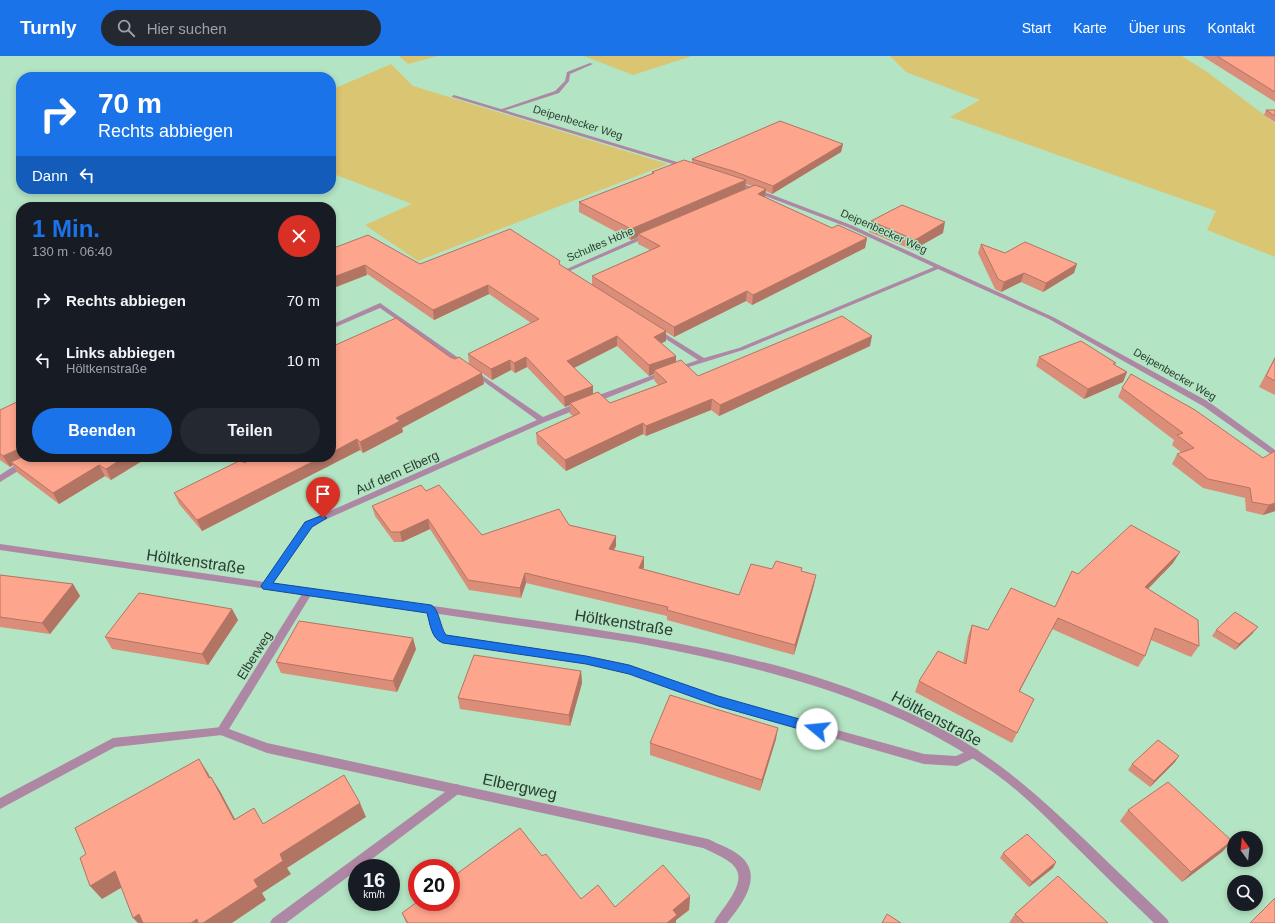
<!DOCTYPE html>
<html lang="de">
<meta charset="utf-8">
<style>
body{margin:0;font-family:Arial,sans-serif;background:#242831;color:#f1f3f6;height:100vh;display:flex;flex-direction:column;font-size:15px;white-space:nowrap}
*{box-sizing:border-box;margin:0}
p{font-size:13px;color:#9ea1a6}
.icon{flex:none;width:22px;height:22px;fill:none;stroke:currentColor;stroke-width:2;stroke-linecap:round;stroke-linejoin:round}
.map{position:relative;flex:1;overflow:hidden}
.panel{position:absolute;left:16px;top:146px;width:320px;height:260px;display:flex;flex-direction:column;background:#171b24;border-radius:16px;box-shadow:0 2px 6px #0003}
.panel>*{flex:none}
.hud{position:absolute;left:16px;top:16px;width:320px;height:122px;border-radius:16px;box-shadow:0 2px 6px #0003;background:#1a73e8;color:#fff;overflow:hidden}
.needle{width:26px;rotate:345deg}
.fabs{position:absolute;left:1227px;top:775px;display:grid;gap:8px}
.fabs a{display:grid;place-items:center;width:36px;height:36px;border-radius:50%;background:#171b24;box-shadow:0 2px 6px #0003;font-size:20px}
.speed{position:absolute;left:348px;top:803px;display:flex;gap:8px;font-size:20px;font-weight:700;text-align:center}
.speed>*{display:grid;place-content:center;width:52px;height:52px;border-radius:50%;background:#171b24;box-shadow:0 2px 6px #0003;line-height:1}
.speed small{font-size:10px;font-weight:400}
.speed .limit{border:6px solid #d22;background:#fff;color:#111}
.pin{position:absolute;display:grid;place-items:center;width:34px;height:34px;color:#fff;margin:-41px -17px;border-radius:50% 50% 50% 0;rotate:-45deg;box-shadow:0 0 4px #0007}
.pin .icon{rotate:45deg}
.me{position:absolute;width:44px;margin:-22px;rotate:287deg;stroke-linejoin:round;filter:drop-shadow(0 0 3px #0008)}
.turn{display:flex;align-items:center;gap:14px;height:84px;padding:0 16px;font-size:18px}
.turn .icon{width:52px;height:52px;stroke-width:2.5}
.turn b{display:block;font-size:28px;line-height:34px}
.then{display:flex;align-items:center;height:38px;padding:0 16px;background:#0003;gap:8px;font-size:15px}
.round{display:grid;place-items:center;flex:none;width:42px;height:42px;border-radius:21px;background:#242831}
.headline{display:flex;align-items:center;justify-content:space-between;height:68px;padding:0 16px}
h1{font-size:24px;font-weight:700;line-height:30px;color:#1a73e8}
.action{display:flex;gap:8px;margin-top:auto;padding:8px 16px}
.action a{flex:1;height:46px;border-radius:24px;background:#1a73e8;color:#fff;font-size:16px;font-weight:700;line-height:46px;text-align:center}
.action a+a{background:#242831;color:#f1f3f6}
ul{padding:0;list-style:none}
li{display:flex;align-items:center;gap:12px;height:60px;padding:0 16px}
li div{flex:1}
li b{display:block;font-size:15px}
li em{font-style:normal}
header{display:flex;align-items:center;gap:24px;box-sizing:border-box;height:56px;padding:0 20px;background:#1a73e8;color:#fff}
header strong{font-size:19px}
nav{display:flex;gap:22px;margin-inline-start:auto;font-size:14px}
.search{width:280px;height:36px;background:#242831;display:flex;align-items:center;gap:10px;box-sizing:border-box;padding:0 14px;border-radius:22px;color:#9ea1a6;font-size:15px}
.map>svg:first-child{display:block}
.green{fill:#dac573}
.lines{fill:none;stroke-linecap:round;stroke-linejoin:round}
.lane{fill:#ae87a4;fill-rule:evenodd}
.street{fill:#ae87a4;fill-rule:evenodd}
.wall{fill:#da8e79;fill-rule:evenodd}
.shaded-wall{fill:#b27463}
.building{fill:#fea58d;stroke:#b27463}
.route{fill:#1a73e8;stroke:#114b97}
.labels{text-anchor:middle;stroke-width:3;stroke-linejoin:round;paint-order:stroke}
.far-street-label{font-size:11px;fill:#293d30;stroke:#b3e4c3}
.street-label{font-size:13px;fill:#293d30;stroke:#b3e4c3}
.near-street-label{font-size:16px;fill:#293d30;stroke:#b3e4c3}
</style>
<header>
<strong>Turnly</strong>
<div class="search"><svg class="icon" aria-label="search" viewBox="0 0 24 24"><circle cx="10" cy="10" r="6"/><path d="M15 15l6 6"/></svg>Hier suchen</div>
<nav><a>Start</a><a>Karte</a><a>Über uns</a><a>Kontakt</a></nav>
</header>
<div class="map">
<svg width="1275" height="867" viewBox="0 0 1275 867">
<rect width="100%" height="100%" fill="#b3e4c3"/>
<path class="green" d="M399 0H437L408 8Z
M584 0H692L633 19Z
M890 0H1182L1207 16 1275 67V201L1207 174 1216 155 950 61 980 44 906 16Z
M391 8 413 30 668 108 418 205 365 169 412 148 331 117V34Z"/>
<g class="lines">
<path class="lane" d="M590 7 593 8 570 18 569 25 559 37 503 55 499 54 555 35 565 25 567 16Z
M431 549 434 551 436 553 441 573 446 579 586 600 629 609 718 641 924 698 956 700 974 692 978 694 979 697 978 700 957 710 924 708 718 649 629 617 586 608 443 586C431 582 429 564 426 553L428 551Z
M222 671 226 672 227 675 226 678 222 679 115 691 0 753V742L113 682Z
M457 728 461 730 462 733 461 736 360 812H357V814L286 867H270L272 863 453 730Z"/>
<path class="street" d="M454 39 687 109 688 110 683 111 452 41V40Z
M736 125 851 169 1053 261 1209 346 1275 394V401L1203 350 1049 263 938 213 743 294 679 314H675L674 313 675 312 698 304 655 276V274H659L704 302 739 292 934 211 847 171 734 128V126Z
M648 177 651 179 650 180 567 216 569 218 568 219H564L560 216Z
M380 247 467 308 468 309 467 310H463L380 252 331 273V269Z
M474 314 543 361 577 347H583L584 349 583 351 545 366 311 470 273 527C359 539 446 552 532 564 678 585 828 608 958 682 1006 710 1045 746 1085 784 1112 810 1140 837 1167 863L1169 867H1154C1125 839 1096 811 1067 782 1044 759 1020 735 993 716 888 641 761 611 636 587L311 539 229 673 267 687 708 783C718 788 730 792 739 799 765 819 742 848 727 867H714C717 860 722 855 726 849 751 814 736 807 703 792L267 697 218 678 217 675 218 672 302 538 0 494V488L264 526 305 466 537 364 472 317 471 316Z
M664 315 666 316 667 317 666 318 597 346H594L590 344 591 342Z
M34 401H45L44 403 23 412 0 426V419L17 408Z"/>
</g>
<path class="wall" d="M1202 0H1275V46Z
M1266 54H1275V66L1264 59Z
M843 88 841 96 772 138 766 135 765 141 832 172 867 182 865 192 752 249 746 245 674 281 666 276V285L661 287 676 300V306L698 320 870 290 719 360 711 354 646 380 643 378 566 415 537 388 536 377 573 360 570 358V349L565 351 527 311 515 317 511 314 492 324 469 308 468 298 531 267 489 238 434 264 331 193 420 208 560 209 592 229V220L650 194 638 188V181L631 184 579 156V146L652 118V116L692 107V103ZM746 128 752 130 745 133ZM617 290 649 320 654 318V324L658 329 610 347 593 338V330L574 312Z
M871 165 943 177 913 194 869 176Z
M981 188 1005 197 1074 217 1043 236 1021 226 1001 236 995 233 978 197Z
M331 291 484 328 402 372 403 376 363 397 360 394 202 475 179 448 174 437 244 407 331 401Z
M1039 301 1115 309 1127 316 1123 326 1084 343 1036 310Z
M1275 301V339L1259 331Z
M1131 318 1275 455 1263 459 1246 455 1245 442 1203 432 1172 408 1177 398 1182 397 1172 389 1174 384 1118 341 1122 332Z
M0 354 21 401 142 405 111 424 105 420 59 448 18 417 13 409 10 411 0 404Z
M426 435 482 479 569 469 616 480V490L614 494 644 511 643 513 739 539 772 513 801 515 814 529 794 599 667 564V560L526 527 521 542 469 534 430 473 402 486H394L375 460 372 450Z
M1173 507 1148 533 1199 590 1191 601 1151 584 1145 600 1138 611 1052 573 1019 636 1034 643 1012 687 915 636 919 625 963 607 968 580 972 569 988 574 1055 551Z
M0 519 73 528 80 540 50 578 0 571Z
M232 553 238 564 208 609 112 593 105 581Z
M1216 574 1253 577 1235 594 1212 580Z
M416 593 397 636 281 617 276 606Z
M581 615 582 627 570 670 460 653 458 642Z
M776 683 760 735 650 699V687Z
M1175 706 1150 731 1128 714 1132 708Z
M1128 754 1232 785 1222 796 1182 826 1120 765Z
M1003 797 1056 806 1053 812 1029 831 1000 802Z
M690 840 689 854 676 864V867H406L402 857 581 843 615 851Z
M1015 858 1108 867H1009Z"/>
<path class="shaded-wall" d="M843 88 841 96 772 138 773 130Z
M746 124 745 134 638 178V181L631 184V173Z
M766 133 765 142 758 138Z
M945 166 943 177 913 194 915 184Z
M867 182 865 192 752 249 753 239Z
M1077 208 1074 217 1043 236 1046 227Z
M365 209 367 219 331 233V222Z
M1024 217 1021 226 1001 236 1004 226Z
M488 229 489 238 434 264 433 254Z
M747 235 746 245 674 281V271Z
M666 275V285L654 291V281Z
M617 280V290L568 315 567 305Z
M872 280 870 290 719 360 720 349Z
M676 300V310L654 314V318L649 320V309Z
M526 301 527 311 515 317 514 307Z
M510 304 511 314 492 324 491 313Z
M1127 316 1123 326 1084 343 1088 333Z
M482 317 484 328 402 372 403 376 363 397 360 386 396 362Z
M593 330V340L570 347V349L565 351 564 341Z
M712 343 711 354 646 380V370Z
M643 367V378L566 415 565 404Z
M357 383 360 394 202 475 197 464 322 401H331V397Z
M21 392V401H31L11 406 13 409 10 411 3 400Z
M125 401H151L142 405 111 424 106 413Z
M99 409 105 420 59 448 53 437Z
M1275 447V455L1263 459 1269 449Z
M428 463 430 473 402 486 400 476Z
M616 480V490L609 503V493Z
M1180 496 1173 507 1139 542 1145 531Z
M644 501V511L639 522V512Z
M525 517 526 527 521 542 520 532Z
M816 519 814 529 794 599 795 589Z
M73 528 80 540 50 578 42 567Z
M232 553 238 564 208 609 202 598Z
M1058 562 1052 573 1014 646 1019 635Z
M1258 571 1253 577 1235 594 1239 588Z
M413 582 416 593 397 636 393 625Z
M581 615 582 627 570 670 569 659Z
M778 672 776 683 760 735 762 724Z
M1179 700 1175 706 1150 731 1154 725Z
M199 703 208 717 217 736 209 722Z
M211 721 220 735 243 778 234 764Z
M360 747 366 761 287 812 291 818 262 837 266 844 232 867H203L280 798Z
M1232 785 1222 796 1182 826 1191 816Z
M1056 806 1053 812 1029 831 1032 826Z
M115 815 126 829 102 843 90 830Z
M690 840 689 854 676 864V867H667L673 854Z
M139 858 147 867H138L133 862Z
M197 863 200 867H191Z"/>
<path class="building" d="M1217 0H1275V36Z
M1266 54H1275V60Z
M780 65 843 88 773 130 733 115 692 103Z
M684 104 746 124 631 173 579 146 654 117 652 116Z
M755 129 766 133 758 138 832 172 838 169 867 182 753 239 747 235 674 271 592 220 660 190 638 178Z
M902 149 945 166 915 184 871 165Z
M510 173 560 205 559 208 666 275 654 281 676 300 649 309 617 280 567 305 593 330 564 341 526 301 514 307 510 304 491 313 468 298 539 263 488 229 433 254 365 209 331 222V193L368 179 420 208Z
M1025 186 1077 208 1046 227 1024 217 1004 226 998 223 981 188 1005 197Z
M842 260 872 280 720 349 712 343 646 370 643 367 565 404 536 377 580 357 570 347 598 336 610 347 667 326 654 314 681 304 698 320Z
M396 262 450 301 455 303 459 301 482 317 396 362 400 365 360 386 357 383 331 397V364L333 363 331 361V291Z
M1081 285 1116 307 1113 308 1127 316 1088 333 1039 301Z
M1275 302V325L1266 320Z
M1131 318 1195 354 1263 402 1275 395V447L1269 449 1252 446 1250 432 1208 423 1177 398 1194 392 1177 379 1183 377 1122 332Z
M21 344V392L3 400 0 398V354Z
M22 401H125L106 413 99 409 53 437 11 406Z
M257 401H322L197 464 174 437 241 404 244 407Z
M421 429 426 435 439 429 482 479 559 453 569 469 616 480 609 493 644 501 639 512 739 539 751 508 772 513 776 505 802 512 801 515 816 519 795 589 667 554 668 551 525 517 520 532 468 524 428 463 400 476H391L372 450Z
M1131 469 1180 496 1145 531 1198 564 1199 590 1155 572 1145 600 1058 562 1019 635 1034 643 1017 677 919 625 938 595 966 608 972 569 988 574 1011 532 1055 551 1072 515 1078 518Z
M0 519 73 528 42 567 0 561Z
M139 537 232 553 202 598 105 581Z
M1235 556 1258 571 1239 588 1216 574Z
M299 565 413 582 393 625 276 606Z
M474 599 581 615 569 659 458 642Z
M670 639 778 672 762 724 650 687Z
M1158 684 1179 700 1154 725 1132 708Z
M199 703 209 722 211 721 234 764 254 752 263 768 344 719 360 747 280 798 283 805 254 824 258 831 203 867H198L197 863 191 867H143L139 858 133 862 115 815 90 830 80 802 86 798 75 772Z
M1168 726 1232 785 1191 816 1128 754Z
M520 772 542 800 546 798 581 843 598 829 615 851 663 809 690 840 673 854 677 859 667 867H408L402 857 417 846H451V822Z
M1027 778 1056 806 1032 826 1003 797Z
M1058 820 1108 867H1024L1015 858Z
M1275 842V867H1250Z
M887 858 901 867H882Z"/>
<path class="route" d="M323 459 327 462 312 471 273 527 431 549C439 552 440 571 446 579L586 600 629 609 718 640 817 668 821 669 823 673 821 676 817 678 718 650 629 618 586 608 443 587C431 583 430 567 427 557L263 533 261 530 263 527 305 466Z"/>
<g class="labels">
<g class="far-street-label">
<text transform="translate(578 66) rotate(17)" y="4">Deipenbecker Weg</text>
<text transform="translate(884 175) rotate(24)" y="4">Deipenbecker Weg</text>
<text transform="translate(600 188) rotate(-23)" y="4">Schultes Höhe</text>
<text transform="translate(1175 318) rotate(30)" y="4">Deipenbecker Weg</text>
</g>
<g class="street-label">
<text transform="translate(397 416) rotate(-24)" y="5">Auf dem Elberg</text>
<text transform="translate(254 599) rotate(-58)" y="5">Elberweg</text>
</g>
<g class="near-street-label">
<text transform="translate(196 505) rotate(8)" y="6">Höltkenstraße</text>
<text transform="translate(624 566) rotate(9)" y="6">Höltkenstraße</text>
<text transform="translate(937 662) rotate(28)" y="6">Höltkenstraße</text>
<text transform="translate(520 730) rotate(12)" y="6">Elbergweg</text>
</g>
</g>
</svg>
<div class="fabs">
<a><svg class="needle" viewBox="-14 -14 28 28"><path d="M0-13l5 13h-10z" fill="#e53935"/><path d="M0 13l5-13h-10z" fill="#9ea1a6"/></svg></a>
<a><svg class="icon" aria-label="search" viewBox="0 0 24 24"><circle cx="10" cy="10" r="6"/><path d="M15 15l6 6"/></svg></a>
</div>
<div class="speed"><div>16<small>km/h</small></div><div class="limit">20</div></div>
<div class="pin" style="left:323px;top:462px;background:#d93025"><svg class="icon" aria-label="arrive" viewBox="0 0 24 24"><path d="M6 21V4h12l-3 4 3 4H6"/></svg></div>
<svg class="me" style="left:817px;top:673px" viewBox="-20 -20 40 40"><circle r="19" fill="#fff"/><path d="M0-13L10 11 0 6-10 11z" fill="#1a73e8"/></svg>
<div class="hud">
<div class="turn"><svg class="icon" aria-label="right" viewBox="0 0 24 24"><path d="M7 20v-9h11M14 6l5 5-5 5"/></svg><div><b>70 m</b>Rechts abbiegen</div></div>
<div class="then">Dann<svg class="icon" aria-label="left" viewBox="0 0 24 24"><path d="M17 20v-9H6M10 6l-5 5 5 5"/></svg></div>
</div>
<section class="panel">
<div class="headline"><div><h1>1 Min.</h1><p>130 m · 06:40</p></div><a class="round" style="background:#d93025;color:#fff"><svg class="icon" aria-label="close" viewBox="0 0 24 24"><path d="M6 6l12 12M18 6L6 18"/></svg></a></div>
<ul>
<li><svg class="icon" aria-label="right" viewBox="0 0 24 24"><path d="M7 20v-9h11M14 6l5 5-5 5"/></svg><div><b>Rechts abbiegen</b></div><em>70 m</em></li>
<li><svg class="icon" aria-label="left" viewBox="0 0 24 24"><path d="M17 20v-9H6M10 6l-5 5 5 5"/></svg><div><b>Links abbiegen</b><p>Höltkenstraße</p></div><em>10 m</em></li>
</ul>
<div class="action"><a>Beenden</a><a>Teilen</a></div>
</section>
</div>
